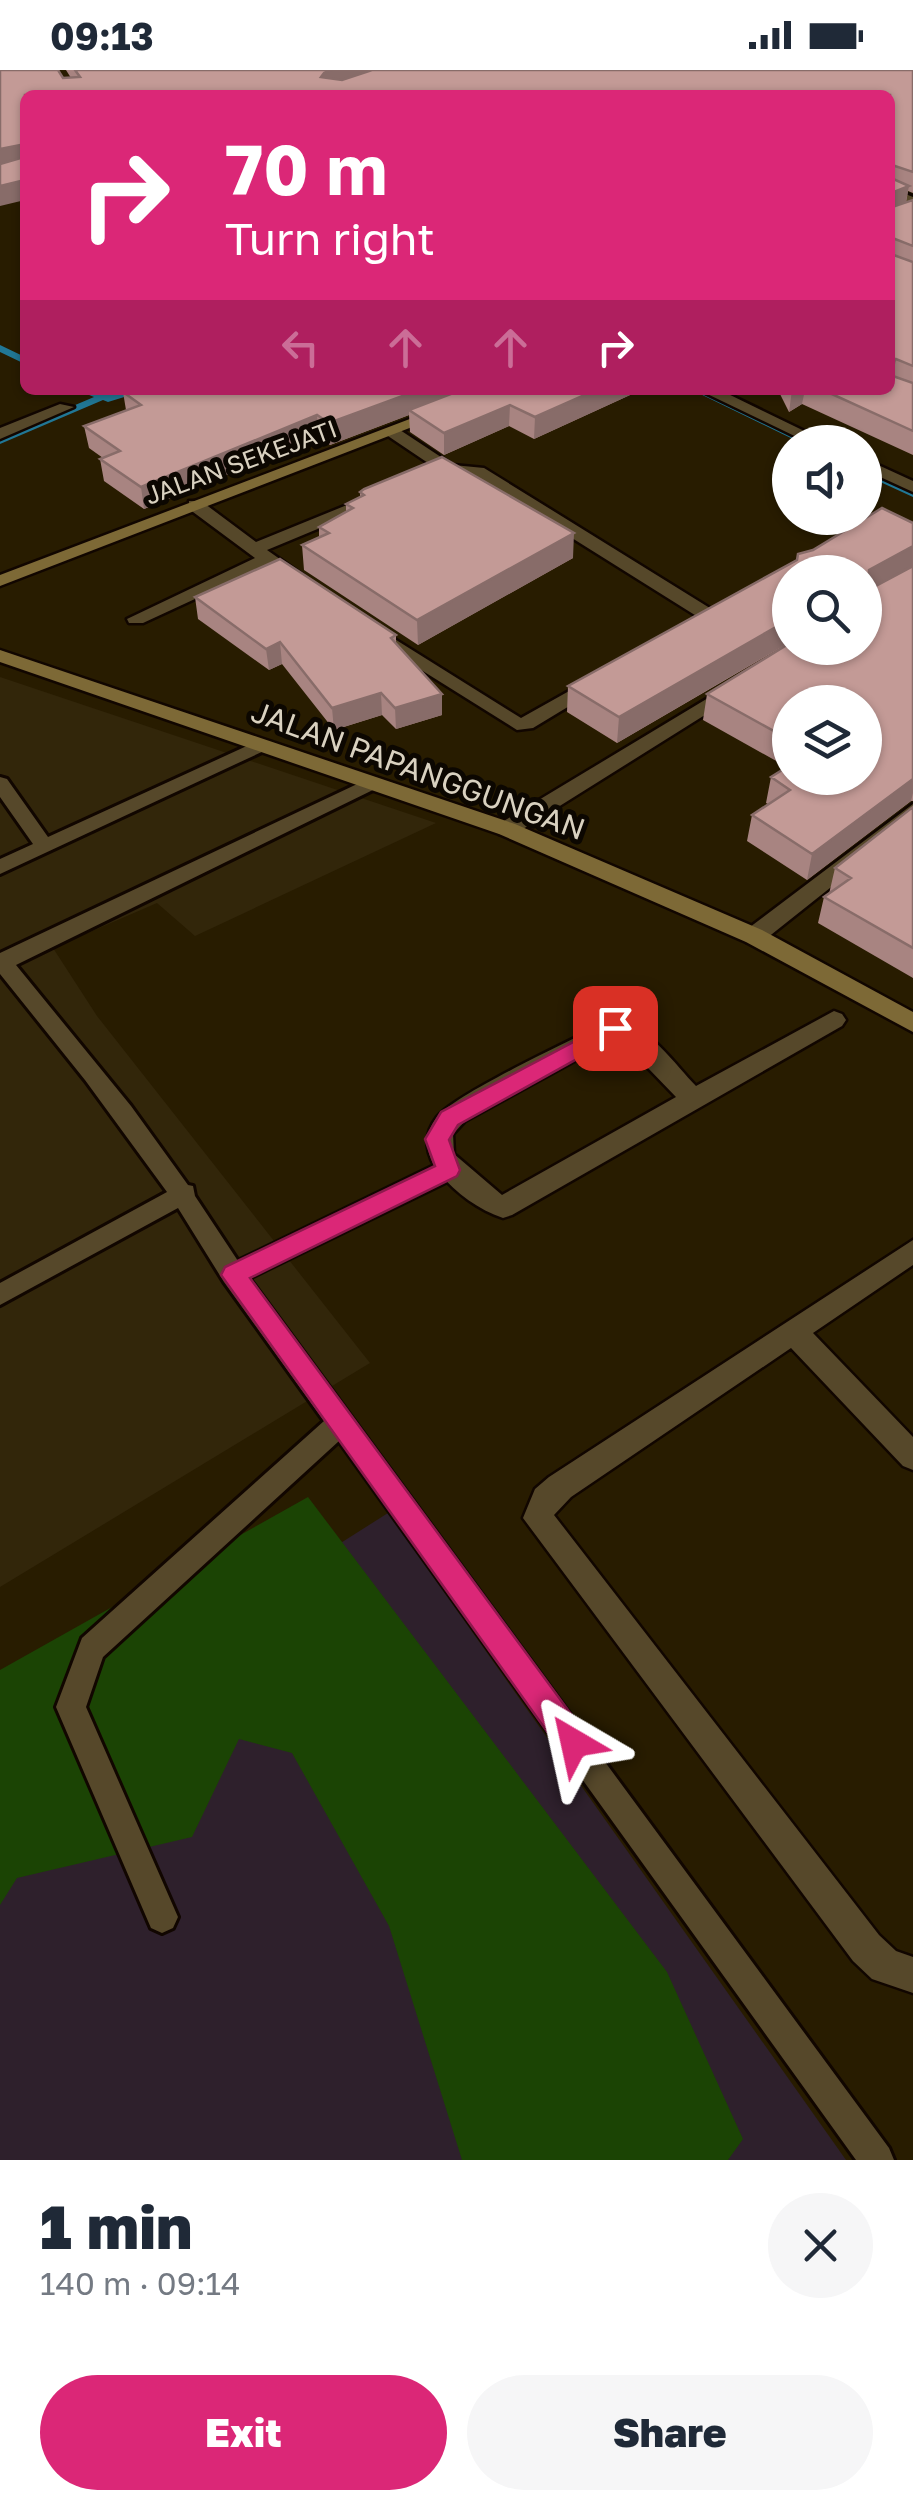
<!DOCTYPE html>
<meta charset="utf-8">
<style>
body{margin:0;font-family:"Golos Text",sans-serif;background:#f6f6f7;color:#1f2937;height:100vh;display:flex;flex-direction:column;font-size:38px;white-space:nowrap}
*{box-sizing:border-box;margin:0}
p{font-size:32px;color:#747a83}
.icon{flex:none;width:55px;height:55px;fill:none;stroke:currentColor;stroke-width:2;stroke-linecap:round;stroke-linejoin:round}
.map{position:relative;height:2090px;overflow:hidden}
.drawer{display:flex;flex-direction:column;background:#fff;flex:1}
.drawer>*{flex:none}
.top-card{position:absolute;left:20px;top:20px;width:875px;height:305px;border-radius:15px;box-shadow:0 2px 8px #0004;background:#db2777;color:#fff;overflow:hidden}
.controls{position:absolute;left:772px;top:355px;display:grid;gap:20px}
.controls a{display:grid;place-items:center;width:110px;height:110px;border-radius:50%;background:#fff;box-shadow:0 2px 8px #0004;font-size:50px}
.pin{position:absolute;display:grid;place-items:center;width:85px;height:85px;color:#fff;margin:-42px;border-radius:20px;box-shadow:0 5px 15px #0006}
.me{position:absolute;width:110px;margin:-55px;rotate:324deg;stroke-linejoin:round;filter:drop-shadow(0 0 8px #0008)}
.turn{display:flex;align-items:center;gap:35px;height:210px;padding:0 40px;font-size:45px}
.turn .icon{width:130px;height:130px;stroke-width:2.5}
.turn b{display:block;font-size:70px;line-height:85px}
.lanes{display:flex;align-items:center;height:95px;padding:0 40px;background:#0003;justify-content:center;gap:50px;direction:ltr}
.lanes .off{opacity:.35}
.round{display:grid;place-items:center;flex:none;width:105px;height:105px;border-radius:52px;background:#f6f6f7}
.head{display:flex;align-items:center;justify-content:space-between;height:170px;padding:0 40px}
h1{font-size:60px;font-weight:800;line-height:75px}
.cta{display:flex;gap:20px;margin-top:auto;padding:20px 40px}
.cta a{flex:1;height:115px;border-radius:60px;background:#db2777;color:#fff;font-size:40px;font-weight:800;line-height:115px;text-align:center}
.cta a+a{background:#f6f6f7;color:#1f2937}
.status{display:flex;justify-content:space-between;align-items:center;height:70px;padding:0 50px;background:#fff;direction:ltr}
.status svg{height:28px;fill:currentColor}
.map>svg:first-child{display:block}
.built{fill:#32260a}
.industrial{fill:#2e202c}
.green{fill:#1b4404}
.lines{fill:none;stroke-linecap:round;stroke-linejoin:round}
.stream{fill:#217795;fill-rule:evenodd}
.lane-casing{stroke:#110600;stroke-width:6}
.street-casing{stroke:#110600;stroke-width:5}
.secondary-casing{stroke:#110600;stroke-width:5}
.lane{fill:#56482a;fill-rule:evenodd}
.street{fill:#56482a;fill-rule:evenodd}
.secondary{fill:#7d6936;fill-rule:evenodd}
.wall{fill:#a88481;fill-rule:evenodd}
.shaded-wall{fill:#886c69}
.building{fill:#c39a96;stroke:#886c69;stroke-width:2.5}
.route{fill:#db2777;stroke:#8e194d;stroke-width:2.5}
.labels{text-anchor:middle;stroke-width:10;stroke-linejoin:round;paint-order:stroke}
.far-street-label{font-size:25px;fill:#d9d1c0;stroke:#0c0701}
.street-label{font-size:30px;fill:#d9d1c0;stroke:#0c0701}
</style>
<div class="status"><b>09:13</b><svg viewBox="0 0 49 12"><path d="M0 12V9h3v3zM5 12V6h3v6zM10 12V3h3v9zM15 12V0h3v12zM26 1h20v11H26zM47 4h2v5h-2z"/></svg></div>
<div class="map">
<svg width="913" height="2090" viewBox="0 0 913 2090">
<rect width="100%" height="100%" fill="#281c00"/>
<path class="built" d="M0 607 436 753 195 866 157 833 53 878 97 946 370 1293 0 1517Z"/>
<path class="industrial" d="M388 1443 846 2090H0V1689Z"/>
<path class="green" d="M308 1427 667 1902 743 2069 728 2090H462L389 1856 292 1683 239 1669 192 1767 17 1808 0 1835V1600Z"/>
<g class="lines">
<path class="stream" d="M0 275 25 287V294L0 282Z
M77 320C89 320 101 326 112 325 124 324 134 320 147 320L108 332 103 330 0 374V367L94 327Z
M692 320H705L811 372H799Z
M865 398 913 420V427L865 405Z"/>
<defs>
<path id="lane" d="M890 118 913 127V135L890 126Z
M260 670 266 672V680L0 804V789L33 774 0 727V707L7 709 48 767Z
M372 707 379 709V717L16 895 131 1036 188 1115 193 1116 195 1126 238 1191 440 1093H456L460 1100 456 1107 249 1208 889 2078 894 2090H856L339 1371 103 1587 86 1637 178 1847 173 1858 162 1863 151 1858 56 1637 82 1568 324 1351 224 1212 178 1138 0 1235V1213L167 1122 85 1010 0 904V883Z"/>
<path id="street" d="M699 320H720L827 372H807Z
M60 334 74 337 0 369V358Z
M388 360H400L453 395 484 398 713 540 784 501 797 502H790V512L720 552H706L473 406 457 404 424 410V402L437 399 388 366Z
M865 389 913 411V422L865 400Z
M374 424 383 429 380 433 267 480 304 506V514H292L266 496 143 553H129L127 549 255 488 189 439V431H201L256 472Z
M377 558 521 648 587 611H601L604 615 533 658 517 660 370 568 368 564Z
M733 613 743 619 740 623 515 764H499L496 759 499 754Z
M913 734V752L762 872H746L743 866 746 860Z
M834 941 842 944 846 950 842 956 512 1145 503 1148C479 1140 456 1123 440 1104 426 1086 422 1066 437 1047 455 1024 574 969 607 952 639 942 675 995 696 1016ZM618 967 676 1027 502 1125 454 1084 453 1064 465 1051Z
M913 1170V1195L813 1263 913 1367V1400L903 1396 791 1278 571 1427 554 1445 879 1865 896 1881 913 1887V1923L872 1909 853 1891 523 1448 535 1419 549 1407Z"/>
<path id="secondary" d="M486 320H508L0 516V505Z
M0 580 515 754 762 860 913 942V962L746 872 499 764 0 592Z"/>
</defs>
<use href="#lane" class="lane-casing"/>
<use href="#street" class="street-casing"/>
<use href="#secondary" class="secondary-casing"/>
<use href="#lane" class="lane"/>
<use href="#street" class="street"/>
<use href="#secondary" class="secondary"/>
</g>
<path class="wall" d="M0 0 63 8H71L66 0H913V123L908 121 906 133 913 130V385L802 334 789 342 778 320H890V25H25V130Z
M129 320H641L534 369 509 356 444 385 410 362 409 345 330 375 319 367 144 439 104 411 100 389 103 388 89 378 84 356 126 340 123 322Z
M360 422 573 488 418 575 304 500 302 475 319 467V457L346 442V434L360 427Z
M882 438 913 453V731H911L807 810 747 771 752 745 768 734 766 733 771 707 787 697 703 650 707 624 789 573 617 673 567 642 568 616 797 490 798 484 813 480ZM790 502H865V578H790ZM790 632H865V708H790Z
M195 527 396 565V574L442 624V645L396 659 382 645 334 660 282 594 269 600 198 549Z
M913 737V908L818 853 824 827 829 824 835 798Z"/>
<path class="shaded-wall" d="M332 0H387L325 21 321 7 324 3Z
M20 75 24 94 0 99V79Z
M25 110V130L0 136V116Z
M909 116 905 136 890 142 891 123Z
M896 289 892 311 890 312V295Z
M419 320H476L409 340V345L330 375 329 353Z
M596 320H641L534 369 535 347Z
M792 320H805L802 334 789 342Z
M510 335 509 356 444 385V363Z
M317 345 319 367 144 439 141 417Z
M574 463 573 488 418 575 417 550Z
M913 476V498L865 525 869 500Z
M790 549 788 573 617 673 619 647Z
M280 572 282 594 269 600 266 579Z
M381 623 382 645 334 660 332 638Z
M442 624V645L396 659 395 638Z
M913 709V723L911 731 807 810 812 784Z"/>
<path class="building" d="M0 0H58L63 8 80 7 75 0H332L324 3 321 7 342 10 372 0H913V102L892 95 891 108 909 116 891 123 892 137 913 130V176L895 169 890 173 891 184 913 192V296L896 289 890 295V25H25V78L20 75 0 79Z
M25 78V110L0 116V94L24 87Z
M890 305 913 313V361L823 320H890Z
M129 320H419L329 353 317 345 141 417 100 389 120 381 84 356 141 335 123 322Z
M461 320H596L535 347 510 335 444 363 409 340Z
M442 387 574 463 417 550 302 475 329 463 319 457 353 438 346 434 364 425 360 422 364 419Z
M882 438 913 453V476L869 500 868 520 913 496V709L812 784 752 745 790 720 771 707 790 695V708H865V632H790V670L707 624 790 573V578H865V502H790V549L619 647 568 616 797 490 798 484 813 480Z
M280 489 396 565 391 568 442 624 395 638 381 623 332 638 280 572 266 579 195 527Z
M913 737V878L824 827 851 808 835 798Z"/>
<path class="route" d="M615 950 626 958 622 964 458 1055 449 1070 460 1100 457 1106 250 1208 585 1663 589 1673 585 1684 574 1688 563 1684 221 1205 225 1197 435 1096 425 1069 441 1042Z"/>
<g class="labels">
<g class="far-street-label">
<text transform="translate(241 392) rotate(-20)" y="9">JALAN SEKEJATI</text>
</g>
<g class="street-label">
<text transform="translate(418 701) rotate(20)" y="10">JALAN PAPANGGUNGAN</text>
</g>
</g>
</svg>
<div class="controls">
<a><svg class="icon" aria-label="sound" viewBox="0 0 24 24"><path d="M4 9h4l5-4v14l-5-4H4zM17 9q2 3 0 6"/></svg></a>
<a><svg class="icon" aria-label="search" viewBox="0 0 24 24"><circle cx="10" cy="10" r="6"/><path d="M15 15l6 6"/></svg></a>
<a><svg class="icon" aria-label="layers" viewBox="0 0 24 24"><path d="M12 4l9 5-9 5-9-5zM3 14l9 5 9-5"/></svg></a>
</div>
<div class="pin" style="left:615px;top:958px;background:#d93025"><svg class="icon" aria-label="arrive" viewBox="0 0 24 24"><path d="M6 21V4h12l-3 4 3 4H6"/></svg></div>
<svg class="me" style="left:574px;top:1673px" viewBox="-20 -20 40 40"><path d="M0-17L14 15 0 8-14 15z" fill="#db2777" stroke="#fff" stroke-width="4"/></svg>
<div class="top-card">
<div class="turn"><svg class="icon" aria-label="right" viewBox="0 0 24 24"><path d="M7 20v-9h11M14 6l5 5-5 5"/></svg><div><b>70 m</b>Turn right</div></div>
<div class="lanes"><svg class="icon off" aria-label="left" viewBox="0 0 24 24"><path d="M17 20v-9H6M10 6l-5 5 5 5"/></svg><svg class="icon off" aria-label="ahead" viewBox="0 0 24 24"><path d="M12 20V5M6 11l6-6 6 6"/></svg><svg class="icon off" aria-label="ahead" viewBox="0 0 24 24"><path d="M12 20V5M6 11l6-6 6 6"/></svg><svg class="icon" aria-label="right" viewBox="0 0 24 24"><path d="M7 20v-9h11M14 6l5 5-5 5"/></svg></div>
</div>
</div>
<section class="drawer">
<div class="head"><div><h1>1 min</h1><p>140 m · 09:14</p></div><a class="round"><svg class="icon" aria-label="close" viewBox="0 0 24 24"><path d="M6 6l12 12M18 6L6 18"/></svg></a></div>
<div class="cta"><a>Exit</a><a>Share</a></div>
</section>
